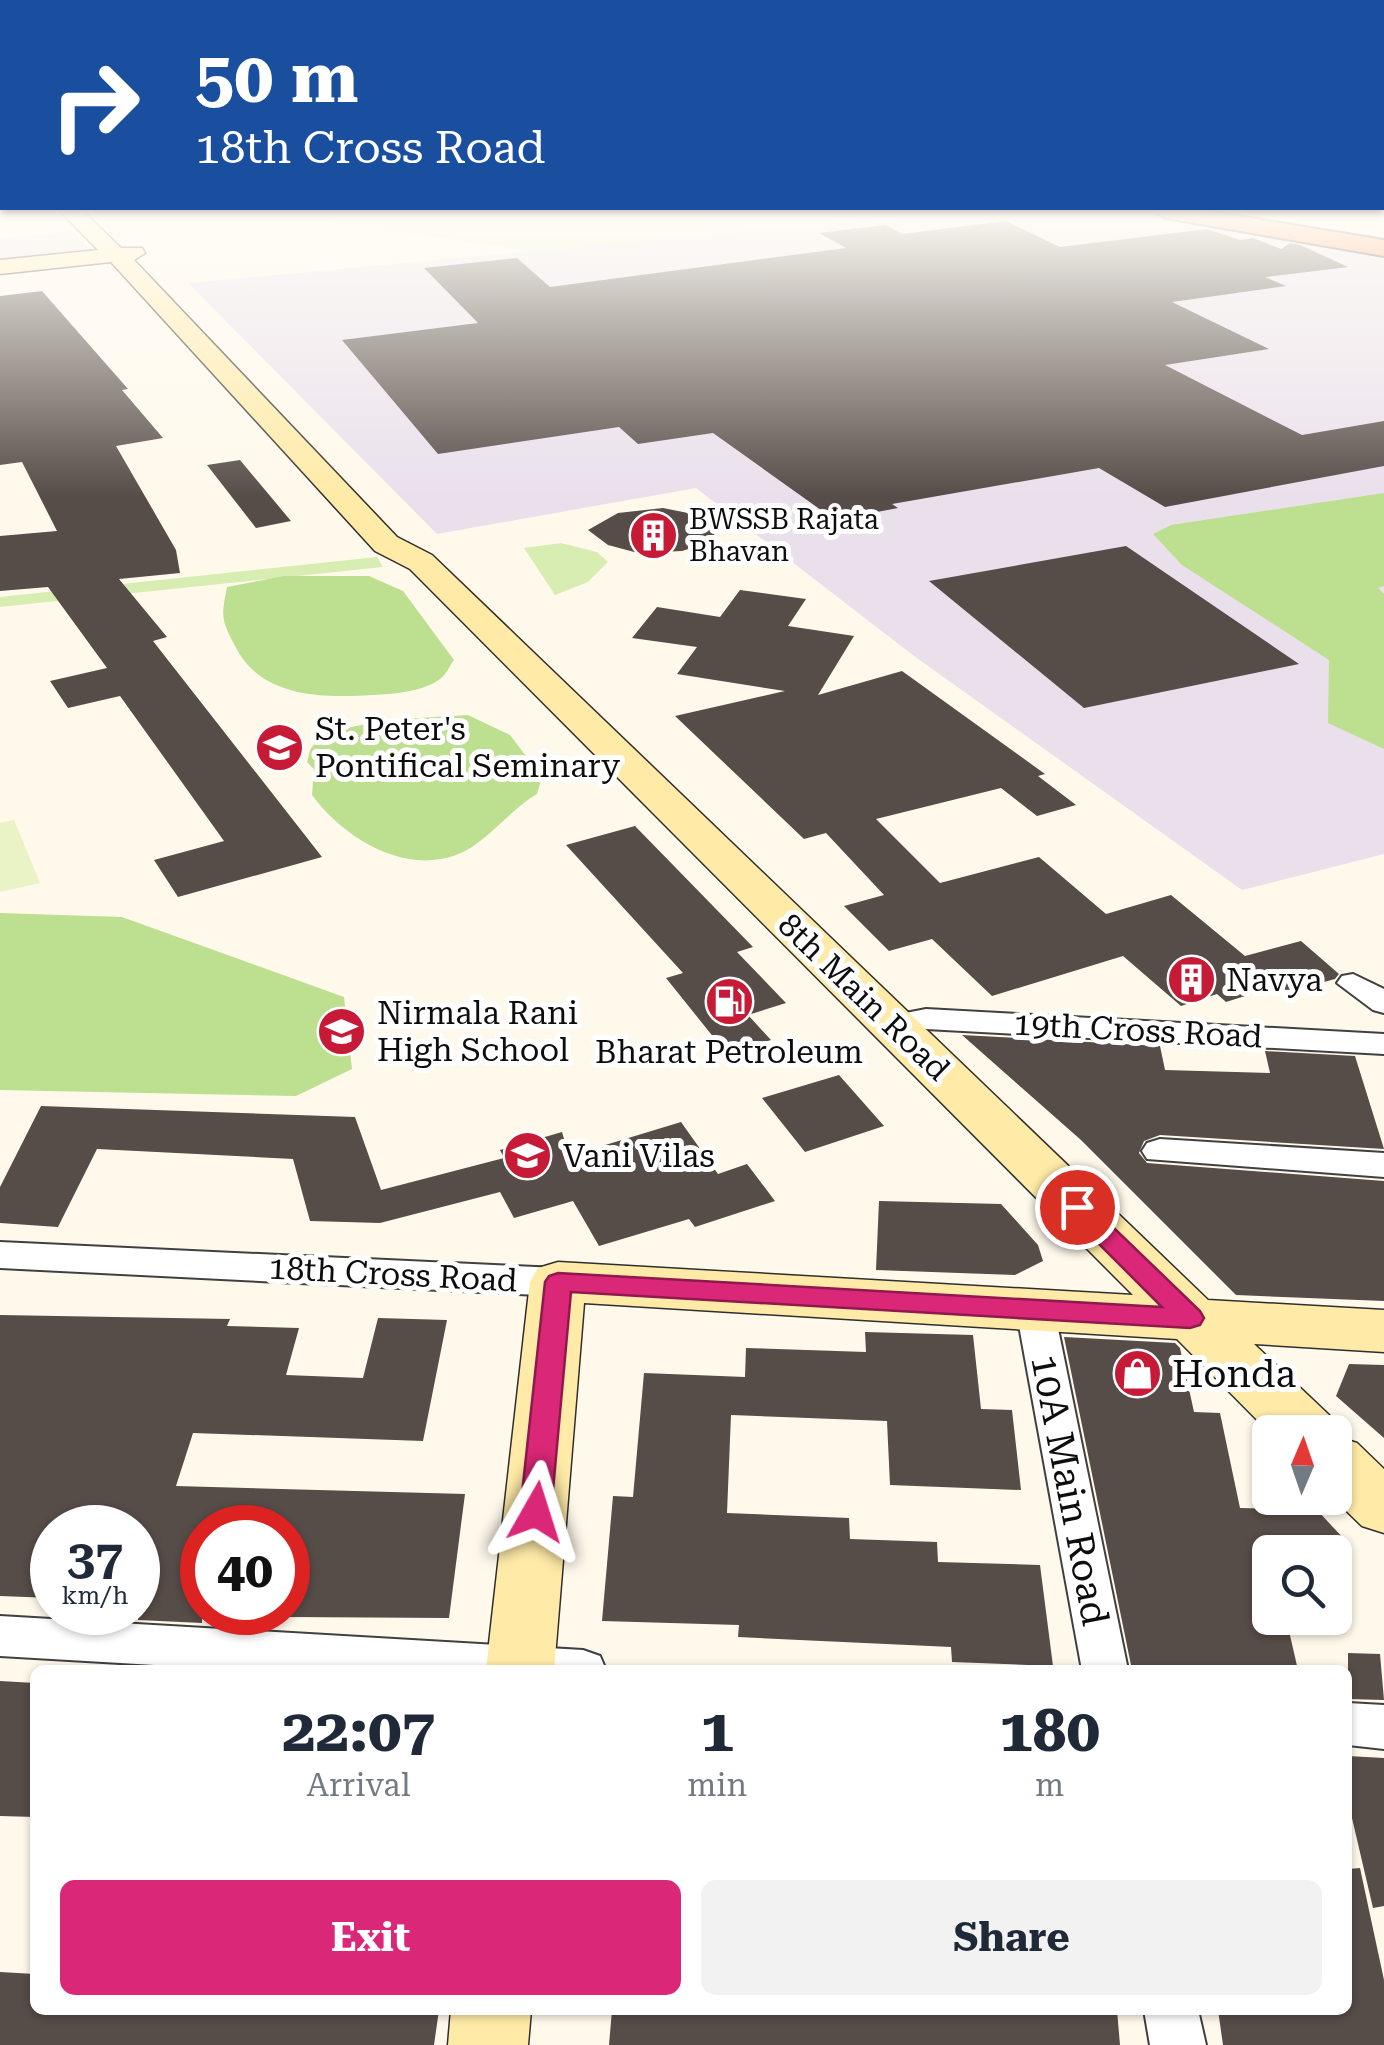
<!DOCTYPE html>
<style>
body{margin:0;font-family:"Roboto Serif",serif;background:#f2f2f3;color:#1f2937;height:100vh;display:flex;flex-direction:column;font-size:38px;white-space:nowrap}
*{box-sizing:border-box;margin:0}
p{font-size:32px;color:#747a83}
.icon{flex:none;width:55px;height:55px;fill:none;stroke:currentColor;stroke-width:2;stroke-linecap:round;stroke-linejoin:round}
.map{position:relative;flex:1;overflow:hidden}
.sheet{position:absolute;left:30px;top:1665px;width:1322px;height:350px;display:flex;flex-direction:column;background:#fff;border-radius:15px;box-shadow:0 2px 8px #0004}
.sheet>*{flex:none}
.banner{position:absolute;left:0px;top:0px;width:1385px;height:210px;box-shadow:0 2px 8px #0004;background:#1a4fa0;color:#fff;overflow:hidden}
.needle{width:65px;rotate:2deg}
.fabs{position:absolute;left:1252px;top:1415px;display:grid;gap:20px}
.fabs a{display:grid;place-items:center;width:100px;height:100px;border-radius:15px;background:#fff;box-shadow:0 2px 8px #0004;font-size:50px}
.speed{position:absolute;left:30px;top:1505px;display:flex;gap:20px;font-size:50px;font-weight:700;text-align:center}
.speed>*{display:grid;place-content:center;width:130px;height:130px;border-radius:50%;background:#fff;box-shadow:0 2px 8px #0004;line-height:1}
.speed small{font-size:25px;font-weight:400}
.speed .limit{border:15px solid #d22;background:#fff;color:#111}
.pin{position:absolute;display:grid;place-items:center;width:85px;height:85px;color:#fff;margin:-42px;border:5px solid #fff;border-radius:50%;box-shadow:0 2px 10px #0007}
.me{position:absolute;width:110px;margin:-55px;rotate:6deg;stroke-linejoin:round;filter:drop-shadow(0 0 8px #0008)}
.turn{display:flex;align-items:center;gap:35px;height:210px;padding:0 30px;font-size:45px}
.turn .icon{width:130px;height:130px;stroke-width:2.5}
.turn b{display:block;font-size:70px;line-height:85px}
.eta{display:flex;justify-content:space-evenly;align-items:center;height:170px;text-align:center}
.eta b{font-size:60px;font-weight:700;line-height:70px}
.primary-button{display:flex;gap:20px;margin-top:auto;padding:20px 30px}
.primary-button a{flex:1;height:115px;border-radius:15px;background:#db2777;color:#fff;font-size:40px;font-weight:700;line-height:115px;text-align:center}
.primary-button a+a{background:#f2f2f3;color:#1f2937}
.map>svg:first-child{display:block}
.industrial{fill:#e9e0ec}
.green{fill:#d8edb2}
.forest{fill:#bddf90}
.pitch{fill:#e9f3c5}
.building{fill:#564c48}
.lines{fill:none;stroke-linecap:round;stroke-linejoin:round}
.street-casing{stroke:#404040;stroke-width:4}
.secondary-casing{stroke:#2f2f2f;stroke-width:3}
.highway-casing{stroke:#1e1e1e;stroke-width:4}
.street{fill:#fff;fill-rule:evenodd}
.secondary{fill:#ffeaa7;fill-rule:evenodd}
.highway{fill:#ff864a;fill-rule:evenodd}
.route{fill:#db2777;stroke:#8e194d;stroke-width:2.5}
.labels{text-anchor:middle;stroke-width:10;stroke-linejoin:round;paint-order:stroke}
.far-poi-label{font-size:28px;fill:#0d0d0d;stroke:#fff;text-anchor:start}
.poi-label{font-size:32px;fill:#0d0d0d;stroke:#fff;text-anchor:start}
.street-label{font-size:32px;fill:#0d0d0d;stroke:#fff}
.near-poi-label{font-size:38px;fill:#0d0d0d;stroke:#fff;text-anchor:start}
.near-street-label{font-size:38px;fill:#0d0d0d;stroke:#fff}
</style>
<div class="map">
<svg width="1384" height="2045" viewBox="0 0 1384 2045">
<rect width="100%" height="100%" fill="#fff9ec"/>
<path class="industrial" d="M964 211H1142L1384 250V854L1242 890 914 656 696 488 437 534 188 283Z
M71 231 89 249 0 260V239Z"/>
<path class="green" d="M561 543 597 552 608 562 588 582 555 595 524 548Z
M377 557 383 567 0 607V597Z"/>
<path class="forest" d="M1384 493V586L1378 588 1384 594V749L1328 723 1329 660 1182 565 1153 534 1171 525Z
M284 576H369L403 591 454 660C450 665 446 675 440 679 423 692 393 694 372 695 321 698 261 698 235 646 221 619 221 617 227 587Z
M468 715 510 735 542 777 537 794C509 810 486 844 456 855 402 875 342 836 312 795L314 769 307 762C309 757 309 751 312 747 334 718 433 718 468 715Z
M0 913 122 917 344 997 352 1069 296 1096 0 1090Z"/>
<path class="pitch" d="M290 211H964L535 251 302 219Z
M14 820 40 883 0 892V823Z"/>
<path class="building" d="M1006 221 1060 247 1207 229 1240 240 1253 238 1281 249 1290 243 1300 245 1348 267 1265 277 1286 286 1172 302 1269 349 1165 365 1302 435 1384 421V466L1165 507 1099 468 892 504 898 508 835 520 713 433 638 444 619 427 438 454 342 340 478 323 424 268 517 258 550 287 846 248 819 233 886 225 902 234Z
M42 291 128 389 122 390 163 438 116 446 176 550 180 573 119 579 167 637 153 641 322 857 178 897 154 860 224 841 120 696 68 708 50 681 107 668 48 587 0 591V536L57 531 22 462 0 465V296Z
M240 460 291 521 256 528 207 465Z
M663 508 698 515 708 522 717 540 682 551 638 553 608 545 588 530 618 513Z
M1126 546 1299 664 1084 708 929 581Z
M740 590 806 599 788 626 854 636 818 695 902 671 1045 774 1038 776 1076 805 1037 816 1001 788 876 819 940 883 1039 857 1106 914 1171 895 1245 956 1301 941 1339 974 1335 979 1288 992 1280 985 1226 1002 1217 994 1181 1006 1123 956 992 996 932 939 889 951 844 906 884 895 826 833 804 839 675 716 785 691 677 674 697 647 632 638 657 607 720 617Z
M635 826 753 947 737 952 786 1003 748 1015 771 1040 727 1054 666 978 683 973 566 845Z
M962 1035 1160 1046 1165 1070 1270 1073 1265 1051 1355 1056 1384 1149 1160 1135 1144 1141 1139 1153 1147 1163 1384 1181V1301L1236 1295 1081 1140Z
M839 1075 884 1126 805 1152 762 1098Z
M41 1106 355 1117 381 1190 504 1158 500 1150 562 1132 569 1156 681 1122 718 1174 747 1164 775 1201 695 1227 689 1219 599 1246 573 1201 514 1218 500 1192 380 1223 310 1221 293 1159 97 1149 58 1227 0 1223V1187Z
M879 1201 1001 1204 1038 1245 1043 1261 1015 1275 876 1270Z
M0 1315 230 1319 227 1326 299 1328 286 1375 363 1378 378 1318 447 1320 423 1441 193 1433 176 1486 465 1494 449 1618 288 1617V1528H202V1623L138 1620V1528H52V1598L0 1596Z
M865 1332 973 1335 981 1409 1012 1410 1021 1490 890 1485 887 1421 731 1415 727 1513 849 1518 850 1539 937 1542 938 1562 1040 1565 1053 1666 952 1662 951 1647 738 1637 739 1625 602 1621 613 1496 633 1497 644 1373 745 1377 746 1348 866 1352Z
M1064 1337 1175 1343 1180 1348 1194 1412 1220 1413 1240 1508 1317 1510 1346 1541 1331 1552H1270V1618H1286L1298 1670H1132Z
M1349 1364 1384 1365V1438L1336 1396Z
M1348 1653 1380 1654 1384 1700 1348 1699Z
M0 1681 35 1683V1817L0 1816Z
M1348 1756 1384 1758V1906L1373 1908 1348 1801Z
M1360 1868 1384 1980V2045H1223L1218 2010H1348V1869Z
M0 1972 35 1974V2010H439L434 2045H0Z
M612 2010H1117L1120 2045H609Z"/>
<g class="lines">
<defs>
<path id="street" d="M1353 974 1384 989V1013L1373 1010 1337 983 1342 976Z
M926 1009 1384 1034V1054L926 1029 892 1035 880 1032 876 1025 880 1018Z
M1160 1139 1384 1153V1177L1147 1159 1142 1151 1147 1143Z
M0 1242 558 1268 572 1272 577 1282 572 1292 558 1296 0 1268Z
M1035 1295 1049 1299 1054 1309 1128 1670H1082L1016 1309 1021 1299Z
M0 1616 583 1650 600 1656 606 1670H240L0 1656Z
M1348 1703 1384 1705V1749L1348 1745Z
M1144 2010H1198L1206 2045H1150Z"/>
<path id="secondary" d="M60 211H83L121 248H142L145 253 134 260 397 537 432 555 1208 1300 1384 1310V1352L1254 1344 1329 1415 1337 1432 1335 1436 1357 1443 1384 1469V1533L1362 1526 1333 1498 1335 1432 1270 1433 1177 1339 584 1303 554 1670H486L530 1282 538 1268 558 1262 1133 1295 410 569 375 551 111 262 0 274V260L98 250Z
M451 2010H531L528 2045H448Z"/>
<path id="highway" d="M1154 211H1207L1384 240V256L1166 218Z"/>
</defs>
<use href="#street" class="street-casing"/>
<use href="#secondary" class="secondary-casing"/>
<use href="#highway" class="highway-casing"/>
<use href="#street" class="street"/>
<use href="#secondary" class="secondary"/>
<use href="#highway" class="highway"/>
</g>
<linearGradient id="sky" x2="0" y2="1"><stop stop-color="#90c8f0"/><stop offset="0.42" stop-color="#fffcf6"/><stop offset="1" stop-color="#fffcf6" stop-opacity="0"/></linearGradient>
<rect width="1384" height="497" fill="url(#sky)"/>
<path class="route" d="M1077 1198 1086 1201 1200 1311 1204 1318 1200 1325 1190 1328 571 1292 551 1512 546 1521 536 1525 525 1521 520 1512 545 1282 549 1276 558 1273 1162 1307 1068 1213 1064 1207Z"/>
<defs>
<symbol id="building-disc" viewBox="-11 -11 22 22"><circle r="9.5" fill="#c71a37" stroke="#fff"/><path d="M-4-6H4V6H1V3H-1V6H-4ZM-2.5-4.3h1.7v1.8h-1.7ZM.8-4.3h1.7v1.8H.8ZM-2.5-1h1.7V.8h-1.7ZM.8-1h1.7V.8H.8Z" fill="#fff"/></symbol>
<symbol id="university-disc" viewBox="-11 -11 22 22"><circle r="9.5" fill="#c71a37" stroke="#fff"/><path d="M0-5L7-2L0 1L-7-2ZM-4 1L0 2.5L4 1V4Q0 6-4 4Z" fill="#fff"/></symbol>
<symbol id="fuel-disc" viewBox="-11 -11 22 22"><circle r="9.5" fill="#c71a37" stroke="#fff"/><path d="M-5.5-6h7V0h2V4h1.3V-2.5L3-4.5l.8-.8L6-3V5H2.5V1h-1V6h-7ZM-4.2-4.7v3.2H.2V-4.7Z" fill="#fff"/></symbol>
<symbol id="school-disc" viewBox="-11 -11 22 22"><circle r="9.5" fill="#c71a37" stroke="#fff"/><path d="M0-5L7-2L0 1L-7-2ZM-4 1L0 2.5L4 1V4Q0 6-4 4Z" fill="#fff"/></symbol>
<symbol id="shop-disc" viewBox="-11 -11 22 22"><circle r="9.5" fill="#c71a37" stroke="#fff"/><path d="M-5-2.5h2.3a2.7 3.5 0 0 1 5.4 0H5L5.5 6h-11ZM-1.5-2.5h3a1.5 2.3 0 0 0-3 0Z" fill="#fff"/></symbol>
</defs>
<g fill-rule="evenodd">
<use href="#building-disc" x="626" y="508" width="55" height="55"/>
<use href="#university-disc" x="252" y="720" width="55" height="55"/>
<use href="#building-disc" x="1164" y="952" width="55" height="55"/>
<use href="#fuel-disc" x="702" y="974" width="55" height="55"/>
<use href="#school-disc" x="314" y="1004" width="55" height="55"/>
<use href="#school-disc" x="500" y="1128" width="55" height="55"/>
<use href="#shop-disc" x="1110" y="1346" width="55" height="55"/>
</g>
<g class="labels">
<g class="far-poi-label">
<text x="689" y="529">BWSSB Rajata<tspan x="689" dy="32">Bhavan</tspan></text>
</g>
<g class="poi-label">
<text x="315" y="740">St. Peter's<tspan x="315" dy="37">Pontifical Seminary</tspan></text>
<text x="1226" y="991">Navya</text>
<text x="377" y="1024">Nirmala Rani<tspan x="377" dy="37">High School</tspan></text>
<text x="729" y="1063" text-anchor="middle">Bharat Petroleum</text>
<text x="563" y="1167">Vani Vilas</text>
</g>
<g class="street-label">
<text transform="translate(864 997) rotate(44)" y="11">8th Main Road</text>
<text transform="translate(1138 1030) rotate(3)" y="11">19th Cross Road</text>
<text transform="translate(393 1274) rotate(3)" y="11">18th Cross Road</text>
</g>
<g class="near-poi-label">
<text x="1172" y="1387">Honda</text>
</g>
<g class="near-street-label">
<text transform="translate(1070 1490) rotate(79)" y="13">10A Main Road</text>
</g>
</g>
</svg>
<div class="fabs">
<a><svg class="needle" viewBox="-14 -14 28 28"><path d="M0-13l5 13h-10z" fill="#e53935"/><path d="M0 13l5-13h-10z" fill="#747a83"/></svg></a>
<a><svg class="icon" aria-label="search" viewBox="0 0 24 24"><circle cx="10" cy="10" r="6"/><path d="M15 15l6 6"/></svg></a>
</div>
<div class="speed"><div>37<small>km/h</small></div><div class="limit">40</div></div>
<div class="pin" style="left:1077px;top:1207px;background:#d93025"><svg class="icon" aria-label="arrive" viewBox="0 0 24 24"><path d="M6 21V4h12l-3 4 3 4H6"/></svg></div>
<svg class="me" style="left:536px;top:1512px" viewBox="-20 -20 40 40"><path d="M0-17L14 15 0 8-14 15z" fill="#db2777" stroke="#fff" stroke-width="4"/></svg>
<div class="banner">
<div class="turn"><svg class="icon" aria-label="right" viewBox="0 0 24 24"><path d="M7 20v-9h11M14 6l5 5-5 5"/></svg><div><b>50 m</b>18th Cross Road</div></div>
</div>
<section class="sheet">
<div class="eta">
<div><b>22:07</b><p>Arrival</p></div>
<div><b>1</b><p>min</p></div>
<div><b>180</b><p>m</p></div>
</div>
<div class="primary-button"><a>Exit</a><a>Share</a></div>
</section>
</div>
